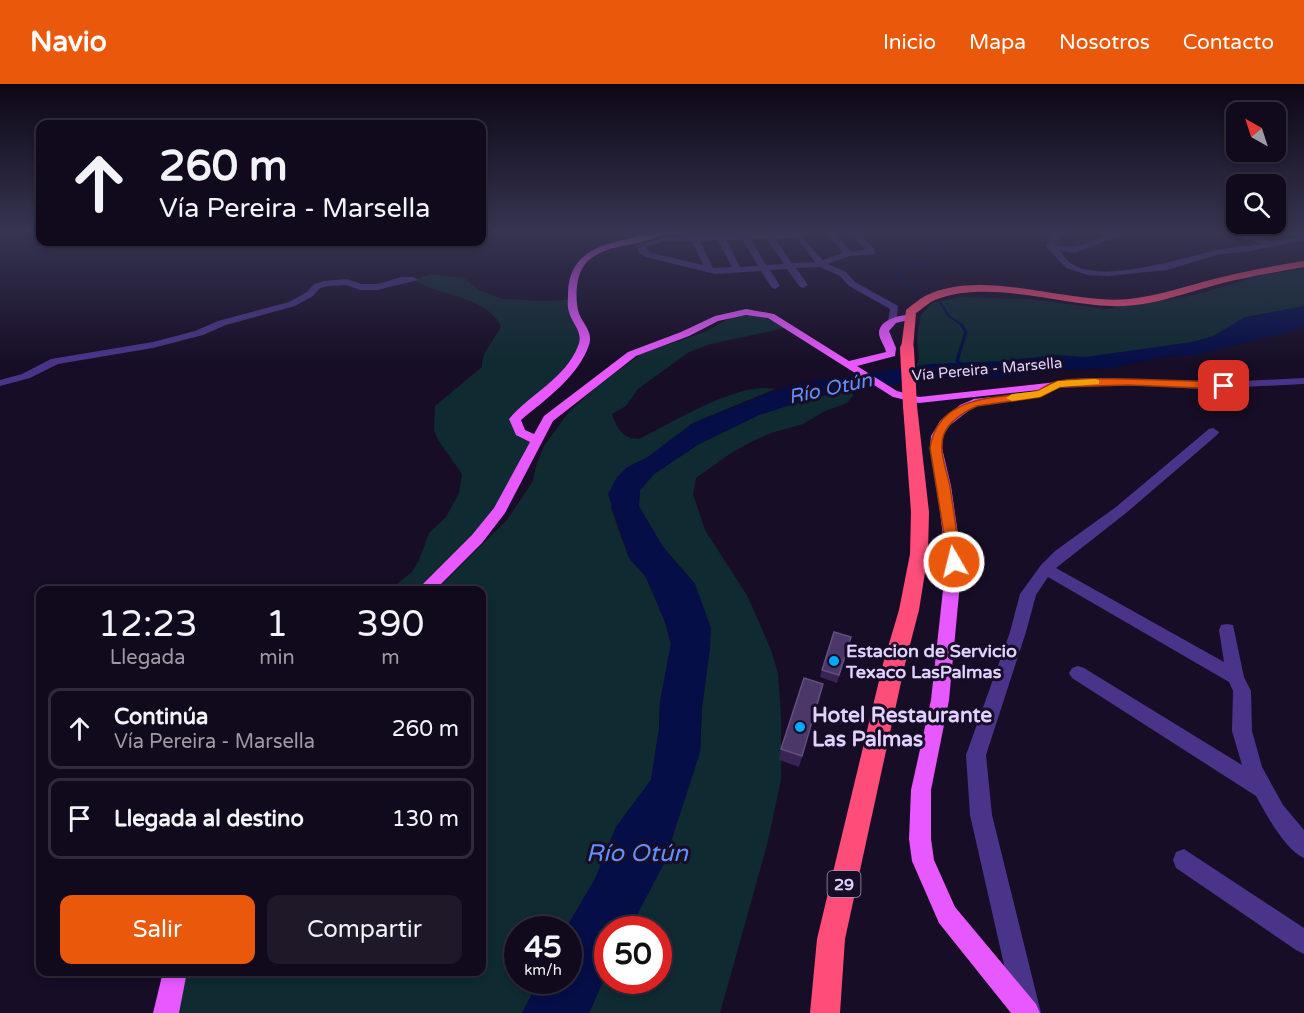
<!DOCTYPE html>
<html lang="es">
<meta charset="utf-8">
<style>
body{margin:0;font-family:"Varela Round",sans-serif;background:#1e1829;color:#f1f3f6;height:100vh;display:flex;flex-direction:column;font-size:22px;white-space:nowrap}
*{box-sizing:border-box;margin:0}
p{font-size:20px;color:#9c9aa3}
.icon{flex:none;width:33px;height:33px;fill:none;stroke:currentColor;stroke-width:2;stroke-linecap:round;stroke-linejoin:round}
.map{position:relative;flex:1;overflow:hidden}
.side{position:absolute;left:36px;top:502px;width:450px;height:390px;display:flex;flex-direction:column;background:#110a1c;border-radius:12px;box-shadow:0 3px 9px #0003,0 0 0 2px #302b3b}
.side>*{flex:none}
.top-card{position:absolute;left:36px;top:36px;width:450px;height:126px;border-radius:12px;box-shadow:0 3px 9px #0003,0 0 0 2px #302b3b;background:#110a1c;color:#f1f3f6;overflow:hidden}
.needle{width:39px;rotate:321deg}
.tools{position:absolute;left:1226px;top:18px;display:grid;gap:12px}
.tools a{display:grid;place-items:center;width:60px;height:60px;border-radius:12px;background:#110a1c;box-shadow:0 3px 9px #0003,0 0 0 2px #302b3b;font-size:30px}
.speed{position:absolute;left:504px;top:832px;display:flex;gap:12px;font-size:30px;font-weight:700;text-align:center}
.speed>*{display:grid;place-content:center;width:78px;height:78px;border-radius:50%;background:#110a1c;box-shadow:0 3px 9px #0003,0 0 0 2px #302b3b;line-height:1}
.speed small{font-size:15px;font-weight:400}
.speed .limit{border:9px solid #d22;background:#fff;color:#111}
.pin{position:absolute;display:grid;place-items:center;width:51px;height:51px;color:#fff;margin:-26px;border-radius:12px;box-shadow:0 3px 9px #0006}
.me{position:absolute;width:66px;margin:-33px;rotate:352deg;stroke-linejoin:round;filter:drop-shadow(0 0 4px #0008)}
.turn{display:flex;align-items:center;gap:21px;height:126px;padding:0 24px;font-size:27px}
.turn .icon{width:78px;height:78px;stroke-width:2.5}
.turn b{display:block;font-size:42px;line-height:51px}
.eta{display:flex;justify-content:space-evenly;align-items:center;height:102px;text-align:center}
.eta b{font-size:36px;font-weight:600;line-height:42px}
.action{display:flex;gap:12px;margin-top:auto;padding:12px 24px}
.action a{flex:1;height:69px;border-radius:12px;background:#ea580c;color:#fff;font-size:24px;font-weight:600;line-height:69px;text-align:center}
.action a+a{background:#1e1829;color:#f1f3f6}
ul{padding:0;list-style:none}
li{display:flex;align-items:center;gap:18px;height:81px;margin:0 12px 9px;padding:0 12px;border:3px solid #302b3b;border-radius:12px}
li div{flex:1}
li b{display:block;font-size:22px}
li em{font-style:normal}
header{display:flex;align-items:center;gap:36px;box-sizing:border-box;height:84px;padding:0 30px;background:#ea580c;color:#fff}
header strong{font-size:28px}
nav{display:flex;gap:33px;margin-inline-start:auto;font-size:21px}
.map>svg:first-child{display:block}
.green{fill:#0f2a31}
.water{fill:#050e46}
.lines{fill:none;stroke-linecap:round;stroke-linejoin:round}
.stream-far1{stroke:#050e46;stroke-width:2}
.stream{stroke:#050e46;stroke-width:3}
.minor{fill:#4a3489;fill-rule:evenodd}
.major{fill:#e759ff;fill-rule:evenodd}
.highway{fill:#ff4d7a;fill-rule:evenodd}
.highway-bridge{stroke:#ff4d7a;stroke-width:14}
.wall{fill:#392456}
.building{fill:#4b3768;stroke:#624f80;stroke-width:1.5}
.route{fill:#ea580c;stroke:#983908;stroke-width:1.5}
.slow{fill:#f59e0b}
.poi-dot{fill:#00aafd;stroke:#170d26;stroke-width:2}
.labels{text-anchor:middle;stroke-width:6;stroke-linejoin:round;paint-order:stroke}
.far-street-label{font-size:15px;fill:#e1d2ff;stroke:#170d26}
.shield{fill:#170d26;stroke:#a497be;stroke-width:1.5}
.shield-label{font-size:16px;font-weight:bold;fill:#e1d2ff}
.poi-label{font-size:18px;font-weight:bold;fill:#e1d2ff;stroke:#170d26;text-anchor:start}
.water-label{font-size:20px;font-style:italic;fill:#6091ff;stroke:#170d26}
.near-poi-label{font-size:21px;font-weight:bold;fill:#e1d2ff;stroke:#170d26;text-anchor:start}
.near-water-label{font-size:24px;font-style:italic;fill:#6091ff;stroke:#170d26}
</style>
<header>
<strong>Navio</strong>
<nav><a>Inicio</a><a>Mapa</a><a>Nosotros</a><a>Contacto</a></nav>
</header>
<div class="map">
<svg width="1304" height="929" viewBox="0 0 1304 929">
<rect width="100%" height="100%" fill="#170d26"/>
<path class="green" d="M1304 185V228L1203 260 1120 273 914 290 919 274 917 252 921 231 932 219 960 213 1030 215 1105 225 1195 211 1262 191Z
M431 190 464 194 479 206 503 215 547 217 573 215 583 243 578 273 515 335 520 348 535 356 510 410 424 507H388L412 488 419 476 429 449 446 433 459 409 462 390 438 356 434 346 435 322 482 283C481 268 495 256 501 242 485 211 440 213 414 196Z
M734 232C753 231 770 232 785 244L711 260 689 268 638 305 626 322 612 330C617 344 622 355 639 355 672 339 738 297 775 305L693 339 648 373 626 384 611 424 629 474 646 493 665 538 671 560 660 618 659 645 651 696 616 743 595 795 565 846H518V897H539L522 929H165L172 888H482V507H435L507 436 533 397 536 382 544 362 568 329 595 304 641 270 707 247Z
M852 306 853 312 847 319 825 327 803 340 771 349 753 357 731 369 696 394 693 410 705 446 748 513 771 566 778 589 781 633V696L767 761 720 929H589L607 888 608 897H658V846H629L664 779 700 668 702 623 710 564 695 500 663 463 638 422 640 406 654 390 699 360 759 331 815 313Z"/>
<path class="water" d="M1304 222V244L1195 271 1158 274 1110 284 1054 286 1008 293 941 295 865 303 815 313 759 331 699 360 654 390 640 406 639 422 663 463 695 500 711 544 710 564 702 623 700 668 664 779 629 846H608L607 888 589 929H522L539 897H568V846H565L595 795 616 743 651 696 659 645 660 618 671 560 665 538 646 493 629 474 608 410 617 393 626 384 648 373 693 339 794 300 930 280 1002 277 1056 271 1085 273 1192 258 1213 252 1245 233Z"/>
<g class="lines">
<path class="stream-far1" d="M924 210 898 196 896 190 909 183 935 176 942 167 956 157 1003 149
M940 218 949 232 963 242"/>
<path class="stream" d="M960 279 957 277 966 248 961 240"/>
<path class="minor" d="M827 149H835L850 167 866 166 852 151 859 149 875 166V170L849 172 828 180 846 188 855 198 898 222 896 239 888 237 890 225 849 202 840 192 820 183 796 184 808 201 803 204 800 203 787 185 770 186 780 202 775 205 772 204 761 187 715 190 646 173 639 169 636 162 665 153 799 150 823 176 843 169ZM797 154 815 178 792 179 775 155ZM751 155H767L784 180 766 181ZM718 156 732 183 713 184 700 157ZM726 156H743L758 182 740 183ZM665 157H692L703 181 652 169 645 163Z
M1053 149H1061L1055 161C1086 168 1097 149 1126 149L1075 169 1059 166C1063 171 1067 177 1072 180 1102 200 1183 174 1216 166 1231 163 1247 163 1262 160L1227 149H1238L1272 158 1304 152V156L1245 168 1220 170 1167 186 1108 192 1088 191 1066 184 1046 162Z
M402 193H414L418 196 377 206H360L346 201 328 202 320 204 313 212 295 222 226 241 203 251 153 264 58 280 30 294 0 302V296L22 290 51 275 153 258 195 247 218 237 289 218 307 208 314 200 324 197 347 195 361 200H377Z
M1304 294V300L1202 305 1129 301 1057 304 1051 301 1057 298 1129 295 1202 299Z
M1213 344 1219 348 1217 351 1126 429 1056 484 1224 578 1219 546 1221 541 1227 540 1233 541 1244 593 1251 607 1252 647 1262 683 1283 721 1304 746V774C1285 766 1266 730 1256 712L1072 594 1069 589 1072 584 1078 582 1084 584 1242 681 1232 647 1233 607 1229 598 1048 493 1036 511 1026 548 986 671 992 731 1041 929H1015L970 731 966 671 1010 548 1020 510 1041 481 1055 467 1116 423 1209 345Z
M1184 765 1304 844V870L1296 866 1176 784 1173 776 1176 768Z"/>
<path class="major" d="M652 149H664C641 164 607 158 587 178 576 188 575 212 578 226 581 239 594 247 589 261 578 293 546 315 521 336L525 346 534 350 544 332 628 268 681 248 715 232 746 225 774 230 849 277 886 268C885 262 879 255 879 249 879 235 902 230 912 231V235L896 239 889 247 896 264 895 272 857 282 897 307 919 313 1057 298 1063 301 1057 304 919 319 893 313 768 234 746 231 718 237 689 252 636 272 553 337 505 429 482 459 434 507H416L472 451 494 424 530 358 516 351 509 335C531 309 565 295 578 262 584 248 572 240 569 228 567 222 568 216 568 209 569 160 615 159 652 149Z
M992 313 998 317 996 319 977 322 968 327 949 342 943 352 942 364 951 402 962 478 949 616 931 706V755L934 776 955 823 1036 920 1040 929H1011L939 839 912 777 909 755 911 706 931 616 946 478 937 402 930 364 931 352 940 337 960 321 974 315Z
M163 888H187L179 929H153Z"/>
<path class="highway" d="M1304 177V183C1276 188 1247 193 1219 200 1184 209 1148 224 1111 222 1058 220 985 195 935 216 928 219 922 225 916 229L913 265 907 269 901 265 906 226C912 221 918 216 925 212 983 183 1067 221 1129 215 1158 212 1186 202 1214 195 1244 187 1274 182 1304 177Z
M910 318 917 322 929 428 928 470 919 526 905 580 845 855 840 929H810L817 855 883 580 899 526 910 470 911 428 903 322Z"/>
<path class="highway-bridge" d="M907 265 910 322"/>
</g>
<path class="wall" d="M851 553 837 599 820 593 822 586Z
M823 600 799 683 779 676 781 665Z"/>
<path class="building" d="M834 548 851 553 839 591 822 586Z
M804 594 823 600 802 672 781 665Z"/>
<linearGradient id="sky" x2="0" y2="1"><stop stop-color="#0d0715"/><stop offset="0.53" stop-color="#363552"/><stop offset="1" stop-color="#363552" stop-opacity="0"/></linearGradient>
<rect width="1304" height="279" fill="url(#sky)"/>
<path class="route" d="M1129 295 1224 298 1229 302 1224 305 1129 301 1060 303 1040 313 977 322C964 328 947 338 943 353 939 369 947 387 950 403 954 428 957 453 961 478L959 481H949L930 364C938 311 993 315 1034 308 1042 306 1047 300 1055 298 1072 293 1110 295 1129 295Z"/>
<path class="slow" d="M1095 295 1099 296V300L1060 303 1040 313 1012 317 1006 314 1012 310 1038 307 1058 297Z"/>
<g class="poi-dot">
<circle cx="834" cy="577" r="6"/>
<circle cx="800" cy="643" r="6"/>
</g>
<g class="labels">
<g class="far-street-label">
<text transform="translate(987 285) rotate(-5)" y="5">Vía Pereira - Marsella</text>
</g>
<rect class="shield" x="827.5" y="787" width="33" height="26" rx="4.5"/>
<g class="shield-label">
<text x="844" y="806">29</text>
</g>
<g class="poi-label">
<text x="846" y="573">Estacion de Servicio<tspan x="846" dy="21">Texaco LasPalmas</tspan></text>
</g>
<g class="water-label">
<text transform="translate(830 304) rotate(-12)" y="7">Río Otún</text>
</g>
<g class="near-poi-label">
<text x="812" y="638">Hotel Restaurante<tspan x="812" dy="24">Las Palmas</tspan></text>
</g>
<g class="near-water-label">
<text x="637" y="777">Río Otún</text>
</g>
</g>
</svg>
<div class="tools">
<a><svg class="needle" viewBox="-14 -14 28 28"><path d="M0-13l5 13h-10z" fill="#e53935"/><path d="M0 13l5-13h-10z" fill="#9c9aa3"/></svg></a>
<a><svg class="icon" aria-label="search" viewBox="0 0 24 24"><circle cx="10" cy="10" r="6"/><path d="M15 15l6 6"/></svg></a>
</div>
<div class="speed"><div>45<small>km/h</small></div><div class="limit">50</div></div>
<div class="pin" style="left:1224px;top:302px;background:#d93025"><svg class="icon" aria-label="arrive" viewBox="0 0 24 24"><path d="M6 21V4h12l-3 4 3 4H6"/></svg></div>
<svg class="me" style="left:954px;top:478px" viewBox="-20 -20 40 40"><circle r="17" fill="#ea580c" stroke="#fff" stroke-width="3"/><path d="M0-11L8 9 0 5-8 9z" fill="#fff"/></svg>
<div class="top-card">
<div class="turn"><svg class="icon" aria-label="ahead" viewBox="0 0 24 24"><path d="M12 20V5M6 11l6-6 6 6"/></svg><div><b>260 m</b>Vía Pereira - Marsella</div></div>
</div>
<section class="side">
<div class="eta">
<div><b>12:23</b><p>Llegada</p></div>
<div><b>1</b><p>min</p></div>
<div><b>390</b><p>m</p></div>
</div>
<ul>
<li><svg class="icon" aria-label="ahead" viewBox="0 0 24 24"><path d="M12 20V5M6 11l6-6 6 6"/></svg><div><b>Continúa</b><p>Vía Pereira - Marsella</p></div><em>260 m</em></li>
<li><svg class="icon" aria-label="arrive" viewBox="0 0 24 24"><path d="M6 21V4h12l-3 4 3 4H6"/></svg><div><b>Llegada al destino</b></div><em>130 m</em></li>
</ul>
<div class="action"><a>Salir</a><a>Compartir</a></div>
</section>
</div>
